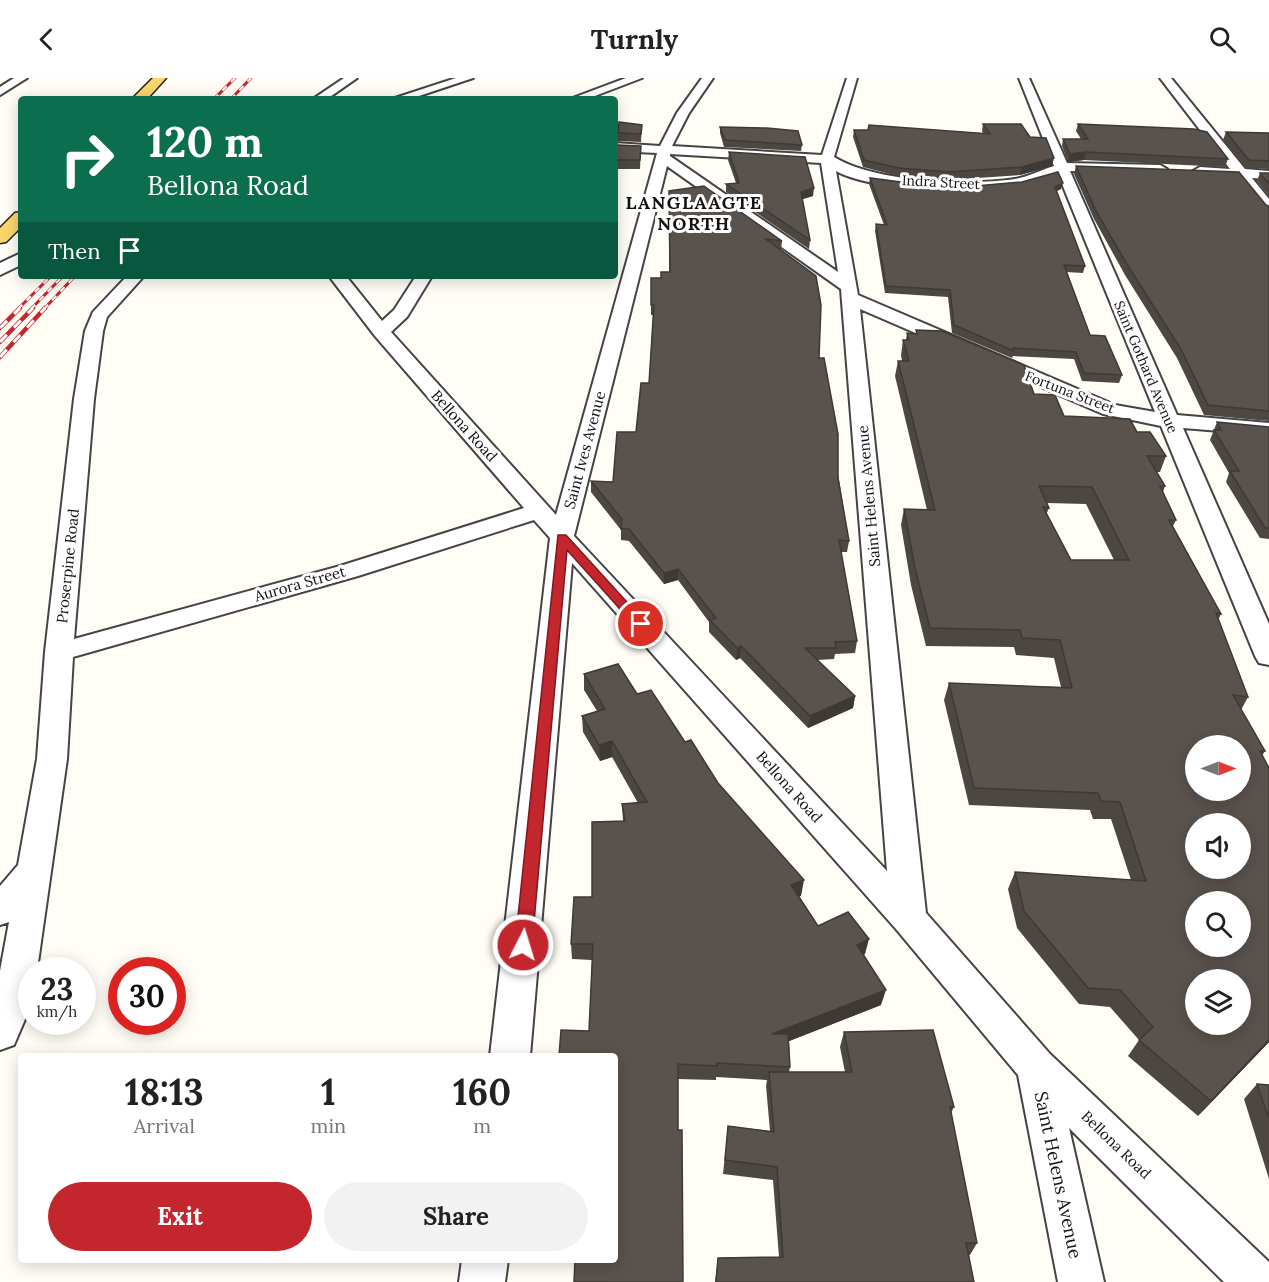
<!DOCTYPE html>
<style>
body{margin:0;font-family:Lora,serif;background:#f2f2f2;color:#222;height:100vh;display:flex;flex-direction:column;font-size:22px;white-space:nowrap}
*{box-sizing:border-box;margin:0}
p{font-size:20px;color:#767676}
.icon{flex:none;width:33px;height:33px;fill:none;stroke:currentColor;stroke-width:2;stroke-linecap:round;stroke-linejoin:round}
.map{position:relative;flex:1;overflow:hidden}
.drawer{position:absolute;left:18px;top:975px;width:600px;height:210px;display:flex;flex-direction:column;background:#fff;border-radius:6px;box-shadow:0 3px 15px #0003}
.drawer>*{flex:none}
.banner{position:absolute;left:18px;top:18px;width:600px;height:183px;border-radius:6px;box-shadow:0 3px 15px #0003;background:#0b6e4f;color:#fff;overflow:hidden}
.needle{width:39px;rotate:90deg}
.fabs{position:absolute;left:1185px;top:657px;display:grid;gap:12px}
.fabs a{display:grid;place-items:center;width:66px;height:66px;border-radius:50%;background:#fff;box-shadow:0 3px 15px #0003;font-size:30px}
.speed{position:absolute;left:18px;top:879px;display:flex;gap:12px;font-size:30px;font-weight:700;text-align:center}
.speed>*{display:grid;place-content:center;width:78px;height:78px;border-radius:50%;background:#fff;box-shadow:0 3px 15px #0003;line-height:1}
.speed small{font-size:15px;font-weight:400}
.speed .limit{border:9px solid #d22;background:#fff;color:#111}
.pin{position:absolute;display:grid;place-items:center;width:51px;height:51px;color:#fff;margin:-26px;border:3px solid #fff;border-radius:50%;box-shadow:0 2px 6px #0007}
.me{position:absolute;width:66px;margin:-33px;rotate:5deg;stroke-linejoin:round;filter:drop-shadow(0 0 4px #0008)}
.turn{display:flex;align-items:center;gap:21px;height:126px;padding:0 30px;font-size:27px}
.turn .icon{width:78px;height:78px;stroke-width:2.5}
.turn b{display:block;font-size:42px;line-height:51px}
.then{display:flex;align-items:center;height:57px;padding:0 30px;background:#0003;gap:12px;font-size:22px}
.eta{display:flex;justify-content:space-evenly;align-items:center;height:102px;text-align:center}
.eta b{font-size:36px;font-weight:800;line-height:42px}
.button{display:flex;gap:12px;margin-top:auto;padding:12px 30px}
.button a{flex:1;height:69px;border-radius:36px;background:#c4262e;color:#fff;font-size:24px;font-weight:800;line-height:69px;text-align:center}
.button a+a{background:#f2f2f2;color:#222}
header{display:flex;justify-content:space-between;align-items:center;height:78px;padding:0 30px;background:#fff;font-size:27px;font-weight:800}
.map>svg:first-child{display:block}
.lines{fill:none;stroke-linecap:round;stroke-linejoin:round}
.minor-casing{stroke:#444;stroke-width:4}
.primary-casing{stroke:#222;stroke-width:3}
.minor{fill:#fff;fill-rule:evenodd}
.primary{fill:#f9d66b;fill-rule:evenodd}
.rail-far1-casing{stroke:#c4262e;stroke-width:3}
.rail-casing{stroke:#c4262e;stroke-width:4.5}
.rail-far1{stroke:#fff;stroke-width:2;stroke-dasharray:6;stroke-linecap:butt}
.rail{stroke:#fff;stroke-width:3;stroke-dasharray:10;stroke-linecap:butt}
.wall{fill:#4d4742;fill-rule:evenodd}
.shaded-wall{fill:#3f3936}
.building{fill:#5a524d;stroke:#3f3936;stroke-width:1.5;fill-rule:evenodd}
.route{fill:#c4262e;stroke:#7f191e;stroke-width:1.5}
.labels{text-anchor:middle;stroke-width:6;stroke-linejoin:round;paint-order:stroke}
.far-street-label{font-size:14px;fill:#111;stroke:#fff}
.street-label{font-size:15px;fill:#111;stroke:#fff}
.far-district-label{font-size:18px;font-weight:bold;letter-spacing:1.5px;fill:#111;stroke:#fff}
.near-street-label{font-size:18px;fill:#111;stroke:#fff}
</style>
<header><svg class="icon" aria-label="back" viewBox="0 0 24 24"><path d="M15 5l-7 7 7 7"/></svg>Turnly<svg class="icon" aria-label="search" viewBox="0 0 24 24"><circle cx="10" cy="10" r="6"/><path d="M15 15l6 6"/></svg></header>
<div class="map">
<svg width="1269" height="1204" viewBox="0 0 1269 1204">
<rect width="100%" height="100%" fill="#fffdf5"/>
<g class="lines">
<defs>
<path id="minor" d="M14 0H27L0 17V9Z
M344 0H357L327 21H313Z
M456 0H473L410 21H392Z
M626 0H642L587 21H570Z
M702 0H713L689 35 672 68 822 77 847 0H857L834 79C874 104 968 108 1015 101 1028 99 1041 92 1054 88L1019 0H1029L1067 85 1160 87 1167 91 1160 95 1070 93 1177 337 1269 345V357L1183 350 1269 546V587L1259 585 1255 578 1161 348 1103 336 860 231 926 835 1050 976 1269 1184V1204H1224L1069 1050 1104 1204H1058L1018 997 896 851 572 485 530 978H490L550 460 534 442 358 498 73 579 67 681 37 892H32V925L14 967 0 972V893L9 844 0 847V808L18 787 37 681 45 574 74 321 85 253 93 234 127 198H144L107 239 103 253 94 321 74 561 340 488 524 430 375 258 329 198H346L382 243 394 232 416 198H432L407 239 391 254 556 437 657 75 615 73V65L660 68 677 35ZM670 76 821 85 838 194 670 78ZM667 88 841 211 887 793 574 458ZM836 93C871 113 973 115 1014 109 1029 107 1043 101 1058 96L1155 334 1115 327 858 217Z
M1160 0H1171L1245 91 1269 93V101L1252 100 1269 121V135L1264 134 1237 99 1195 96 1193 93 1200 89 1230 91Z
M21 175V187L0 197V185Z
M462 1182H508L505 1204H459Z"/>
<path id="primary" d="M153 0H166L147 21H132Z
M21 134V149L6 164 0 165V150L15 135Z"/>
</defs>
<use href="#minor" class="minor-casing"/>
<use href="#primary" class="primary-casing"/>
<use href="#minor" class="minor"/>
<use href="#primary" class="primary"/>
<defs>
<path id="rail-far1" d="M214 21 235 0
M231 21 251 0
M18 231 51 198
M31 231 63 198
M44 231 75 198"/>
<path id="rail" d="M0 250 20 230
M0 264 33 230
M0 279 45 230"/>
</defs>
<use href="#rail-far1" class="rail-far1-casing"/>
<use href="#rail" class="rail-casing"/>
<use href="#rail-far1" class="rail-far1"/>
<use href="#rail" class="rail"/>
</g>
<path class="wall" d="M983 46 1052 88 1020 97 947 102 898 98 863 89 853 59 854 52 983 55 982 53Z
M1078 46 1228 81 1225 89 1084 82 1068 84 1062 68 1063 61H1081L1076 53Z
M642 47 641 64 618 63V55Z
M720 49 802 67 801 73 724 69 720 55Z
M1226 54 1269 55V91L1246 90 1223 62Z
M641 68 640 91H615V82Z
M729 74 813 118 802 121 810 162 809 171 726 114V106L736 105 728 82Z
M1076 88 1269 128V343L1204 337 1177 280 1125 197 1094 141 1074 96Z
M1260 95H1269V118L1257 103Z
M870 100 924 107 1061 111 1056 113 1085 188 1083 195 1066 194 1090 257 1122 297 1119 305 1082 303 1074 281 1013 278 1012 280 952 255 948 219 885 215 875 153 876 146 884 147 869 106Z
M669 113 782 163 781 172H780L819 280 849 463 847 474H841L857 563 855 575 835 576 834 581 817 582 855 618 853 630 808 650 740 580 736 582 709 554V544L678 502 664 506 629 463 621 462V452L591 414V403L613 404 636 354 649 305 653 237H651V200H661L669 194Z
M916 252 1034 316 1064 338 1137 354 1166 378 1160 394H1157L1165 408 1163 414 1176 442 1173 448 1221 536 1218 542 1248 619 1241 632 1265 673 1262 678 1269 690V964L1198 1038 1128 978 1139 962 1110 929 1079 926 1017 850 1008 811 1015 794 1131 802 1111 741H1093L1090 732 969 727 944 622 949 605 1061 609 1054 580 1016 577 1014 569 926 568 911 507 901 447 904 431 927 432 895 298 898 283H902L901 277 903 262H906L907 255 916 256ZM1047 425 1086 426 1114 482H1071L1046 437 1049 430Z
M1217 344 1269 349V461L1260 460 1226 404 1229 395 1210 362Z
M584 596 637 616 685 664 718 705 801 818H799L818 848 865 876 863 877 881 927 789 963 790 989 789 994H845L840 969 844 954 954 1029 951 1035 977 1165 970 1177H969L974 1204H715L718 1180 779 1179 773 1102 723 1096 728 1048 770 1053 766 1008 767 1002 716 999V1002L678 1001 615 1182 589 953 592 882 572 881 571 866 592 819 623 743 622 726 638 725 612 679 600 683 583 654 582 638 597 633 584 612Z
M1257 1006 1269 1007V1101L1244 1021Z"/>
<path class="shaded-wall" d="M1086 74 1084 82 1068 84 1070 76Z
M1054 80 1052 88 1020 97 1022 89Z
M1063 105 1061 111 1053 115 1055 109Z
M814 110 813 118 800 122 801 114Z
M678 491V502L664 506V495Z
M741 568 740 580 736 582 737 570Z
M855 618 853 630 808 650 810 638Z
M612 663V679L600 683 599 667Z
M804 802 801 818 789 822 791 807Z
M869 861 865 876 853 882 857 867Z
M886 912 881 927 769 971 772 956Z
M1269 962V964L1198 1038 1211 1023Z"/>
<path class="building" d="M619 44 642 47 641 56 618 55Z
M983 46H1021L1030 59 1046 60 1054 80 1022 89 949 94 899 90 864 82 854 52H868L869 47 990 56Z
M1078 46 1194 51 1207 54 1228 81 1086 74 1070 76 1063 61H1088Z
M720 49 767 50 798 53 802 67 725 62Z
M1226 54 1269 55V83L1249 82Z
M617 67 641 68 640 82H615Z
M729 74 805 79 814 110 801 114 810 162 726 106 739 105Z
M1076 88 1239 94 1266 127 1269 128V333L1208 327 1181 271 1128 188 1096 133Z
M1058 94 1063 105 1055 109 1085 188 1064 187 1090 257 1105 258 1122 297 1084 295 1076 274 1013 270 1014 273 954 247 950 212 886 208 876 146 887 147 870 100 924 107 975 108 1022 104Z
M1260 95H1269V106Z
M704 108 782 163 766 161 816 198 821 227 819 280H824L838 356V400L849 463 839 462 857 563 835 564 836 570H805L855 618 810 638 741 568 737 570 710 542 716 540 678 491 664 495 629 451H621L622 441 591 403 613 404 617 354H636L641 305H649L654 227H651V200H661V194H670L669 113Z
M916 252 942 253 1024 287 1034 316 1055 317 1064 338 1130 341 1137 354H1150L1166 378H1147L1165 408H1160L1176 442H1169L1221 536 1216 535 1248 619 1233 617 1265 673H1260L1269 690V962L1211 1023 1139 962 1153 949 1120 912 1088 910 1024 833 1015 794 1146 803 1120 724 1101 723 1098 715 974 710 949 605 1072 610 1060 562 1022 560 1020 552 930 550 915 490 904 431 935 432 898 283H909L903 262H909L907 255 917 256ZM1039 408 1092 409 1129 482H1071L1043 429 1049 430ZM1196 668H1240V712H1196ZM1196 746H1240V790H1196ZM1196 824H1240V868H1196ZM1196 902H1240V946H1196Z
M1217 344 1269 349V450H1265L1230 393H1239L1214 352H1221Z
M618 586 637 616 651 612 685 664 691 662 718 705 804 802 791 807 818 848 848 834 869 861 857 867 886 912 772 956H788L790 989 717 985V988L678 986V1052H682L683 1204H574L575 1182H615V978H559L561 952 589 953 593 866H571L574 819H592V744L625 743 622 726 647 724 612 663 599 667 582 638 605 631 584 596Z
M933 952 954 1029H950L977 1165H966L974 1204H716L718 1180 783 1179 777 1089 725 1082 728 1048 774 1054 769 994H852L844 954Z
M1257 1006 1269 1007V1041Z"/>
<path class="route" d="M558 457H566L647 546 645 549H636L567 472 532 867 529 872 523 875 517 872 515 867Z"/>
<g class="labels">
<g class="far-street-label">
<text transform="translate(941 104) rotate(3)" y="5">Indra Street</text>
<text transform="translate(1146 289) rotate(67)" y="5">Saint Gothard Avenue</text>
<text transform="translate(1070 314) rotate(21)" y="5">Fortuna Street</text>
</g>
<g class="street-label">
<text transform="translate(464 348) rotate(48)" y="5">Bellona Road</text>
<text transform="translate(585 372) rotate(-75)" y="5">Saint Ives Avenue</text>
<text transform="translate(869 418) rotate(-95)" y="5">Saint Helens Avenue</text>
<text transform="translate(68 488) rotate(-84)" y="5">Proserpine Road</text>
<text transform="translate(300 506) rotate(-16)" y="5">Aurora Street</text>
<text transform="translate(789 709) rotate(48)" y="5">Bellona Road</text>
<text transform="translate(1116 1067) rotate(44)" y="5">Bellona Road</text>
</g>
<g class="far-district-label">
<text x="694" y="131">LANGLAAGTE<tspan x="694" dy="21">NORTH</tspan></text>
</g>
<g class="near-street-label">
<text transform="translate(1058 1097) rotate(78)" y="6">Saint Helens Avenue</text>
</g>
</g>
</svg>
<div class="fabs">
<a><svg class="needle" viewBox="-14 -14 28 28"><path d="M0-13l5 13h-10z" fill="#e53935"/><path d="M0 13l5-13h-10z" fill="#767676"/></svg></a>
<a><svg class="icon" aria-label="sound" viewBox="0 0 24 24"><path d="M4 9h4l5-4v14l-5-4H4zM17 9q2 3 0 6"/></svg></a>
<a><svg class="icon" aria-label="search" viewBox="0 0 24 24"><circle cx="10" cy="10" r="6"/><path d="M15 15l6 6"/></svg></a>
<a><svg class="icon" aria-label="layers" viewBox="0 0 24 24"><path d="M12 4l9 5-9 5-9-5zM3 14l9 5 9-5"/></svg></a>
</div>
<div class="speed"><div>23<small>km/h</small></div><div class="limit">30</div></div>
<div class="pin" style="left:641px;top:546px;background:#d93025"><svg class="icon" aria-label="arrive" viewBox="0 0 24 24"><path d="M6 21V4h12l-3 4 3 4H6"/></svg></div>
<svg class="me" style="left:523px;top:867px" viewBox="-20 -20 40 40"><circle r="17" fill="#c4262e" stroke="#fff" stroke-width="3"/><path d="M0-11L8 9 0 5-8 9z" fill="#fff"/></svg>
<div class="banner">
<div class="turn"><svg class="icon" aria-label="right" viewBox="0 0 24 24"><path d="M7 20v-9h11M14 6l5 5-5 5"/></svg><div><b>120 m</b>Bellona Road</div></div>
<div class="then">Then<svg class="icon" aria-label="arrive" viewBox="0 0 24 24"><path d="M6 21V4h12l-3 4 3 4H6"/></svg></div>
</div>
<section class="drawer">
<div class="eta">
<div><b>18:13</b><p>Arrival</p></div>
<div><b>1</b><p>min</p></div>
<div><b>160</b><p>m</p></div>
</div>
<div class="button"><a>Exit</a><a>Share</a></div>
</section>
</div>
